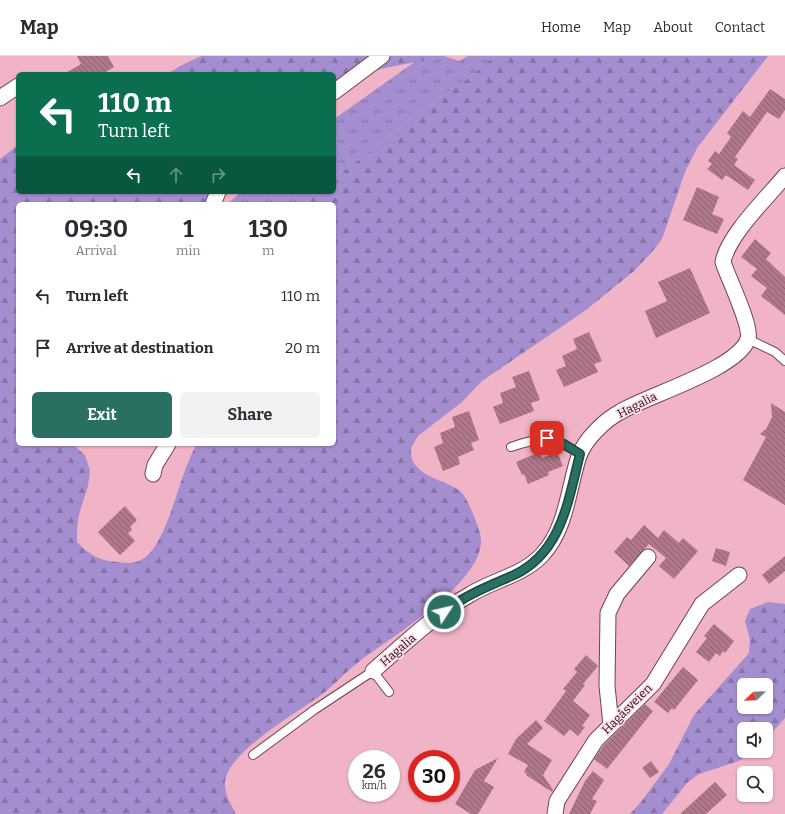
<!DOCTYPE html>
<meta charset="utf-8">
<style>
body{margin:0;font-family:Bitter,serif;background:#f2f2f3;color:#2b2b33;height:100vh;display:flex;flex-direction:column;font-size:15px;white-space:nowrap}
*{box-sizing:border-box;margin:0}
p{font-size:13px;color:#7c7c81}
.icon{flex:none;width:22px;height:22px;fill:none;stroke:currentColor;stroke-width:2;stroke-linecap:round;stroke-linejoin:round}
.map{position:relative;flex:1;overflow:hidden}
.sheet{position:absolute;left:16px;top:146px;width:320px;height:244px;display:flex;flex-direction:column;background:#fff;border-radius:6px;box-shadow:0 1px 3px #0004}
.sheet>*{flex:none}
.hud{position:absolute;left:16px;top:16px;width:320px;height:122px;border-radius:6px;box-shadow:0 1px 3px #0004;background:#0b6e4f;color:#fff;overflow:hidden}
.needle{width:26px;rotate:247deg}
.fabs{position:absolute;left:737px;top:622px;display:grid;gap:8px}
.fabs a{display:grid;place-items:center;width:36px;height:36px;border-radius:6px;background:#fff;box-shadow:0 1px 3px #0004;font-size:20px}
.speed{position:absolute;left:348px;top:694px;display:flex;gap:8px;font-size:20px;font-weight:700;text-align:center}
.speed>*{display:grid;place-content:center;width:52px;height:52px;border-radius:50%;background:#fff;box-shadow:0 1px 3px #0004;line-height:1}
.speed small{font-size:10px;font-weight:400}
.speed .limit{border:6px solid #d22;background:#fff;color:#111}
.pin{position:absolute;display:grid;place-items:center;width:34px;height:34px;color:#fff;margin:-17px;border-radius:8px;box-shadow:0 2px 6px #0006}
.me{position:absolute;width:44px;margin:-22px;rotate:55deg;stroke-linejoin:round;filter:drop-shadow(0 0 3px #0008)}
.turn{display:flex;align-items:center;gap:14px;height:84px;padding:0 16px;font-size:18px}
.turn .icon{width:52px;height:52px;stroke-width:2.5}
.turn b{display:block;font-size:28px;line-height:34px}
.lanes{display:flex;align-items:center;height:38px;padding:0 16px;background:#0003;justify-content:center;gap:20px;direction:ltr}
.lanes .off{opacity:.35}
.eta{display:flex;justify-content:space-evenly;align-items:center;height:68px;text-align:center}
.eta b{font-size:24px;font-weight:700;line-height:28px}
.cta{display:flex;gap:8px;margin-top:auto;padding:8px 16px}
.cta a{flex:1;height:46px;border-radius:6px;background:#296f62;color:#fff;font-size:16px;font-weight:700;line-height:46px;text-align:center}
.cta a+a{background:#f2f2f3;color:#2b2b33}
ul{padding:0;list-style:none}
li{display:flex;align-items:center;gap:12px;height:52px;padding:0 16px}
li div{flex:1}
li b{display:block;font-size:15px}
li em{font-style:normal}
header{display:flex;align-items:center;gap:24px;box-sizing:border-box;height:56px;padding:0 20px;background:#fff;border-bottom:1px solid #e1e1e2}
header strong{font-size:19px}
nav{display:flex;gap:22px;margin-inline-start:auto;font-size:14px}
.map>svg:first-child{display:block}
.grass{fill:url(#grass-tufts)}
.forest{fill:url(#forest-firs);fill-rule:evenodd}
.building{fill:url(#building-back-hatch)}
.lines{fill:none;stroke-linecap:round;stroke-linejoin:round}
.service-casing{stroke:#744051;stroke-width:10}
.minor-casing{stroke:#744051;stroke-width:17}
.service{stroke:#fff;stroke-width:8}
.minor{stroke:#fff;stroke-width:15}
.route-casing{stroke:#1b4840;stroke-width:10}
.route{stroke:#296f62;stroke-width:7}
.labels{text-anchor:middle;stroke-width:3.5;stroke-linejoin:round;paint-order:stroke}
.street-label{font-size:12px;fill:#240f16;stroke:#fedee7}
</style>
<header>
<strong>Map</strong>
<nav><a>Home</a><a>Map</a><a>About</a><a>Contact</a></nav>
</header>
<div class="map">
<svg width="785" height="758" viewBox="0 0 785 758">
<defs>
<pattern id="grass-tufts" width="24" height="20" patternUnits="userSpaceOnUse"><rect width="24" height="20" fill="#a48ecf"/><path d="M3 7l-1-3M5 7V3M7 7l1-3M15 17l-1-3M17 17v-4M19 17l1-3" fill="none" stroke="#8572a7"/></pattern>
<pattern id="forest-firs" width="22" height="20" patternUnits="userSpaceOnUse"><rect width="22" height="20" fill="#a48ecf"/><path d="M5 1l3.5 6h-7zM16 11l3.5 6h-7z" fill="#8572a7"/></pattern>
<pattern id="building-back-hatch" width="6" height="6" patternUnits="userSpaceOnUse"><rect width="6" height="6" fill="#b07789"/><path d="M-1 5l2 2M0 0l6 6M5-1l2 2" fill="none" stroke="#8f606f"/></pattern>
</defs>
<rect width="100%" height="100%" fill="#f0b4c6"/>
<path class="grass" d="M423 0H444L459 5 468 0H494L474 18 420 55 379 89 334 122V63Z
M241 136H316L303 148H227Z"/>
<path class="forest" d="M201 0H443C415 9 380 8 354 24 347 28 340 40 334 47V18H168L180 10Z
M494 0H768L697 92 685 116 662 183 652 196 634 215 586 254 482 325 462 346 418 380 411 392C411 396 411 403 414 407 423 422 447 425 460 435 467 440 481 475 481 484 482 528 392 580 360 605 344 617 331 633 314 644 291 660 233 695 226 721 222 733 230 747 236 758H0V103L18 89V136H228L213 148H18V388H72L85 399 90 414 88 430 79 458 77 473V486C88 498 100 505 117 506 124 507 133 508 141 504 168 491 179 416 197 388H334V148H303L316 136H334V122L379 89 420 55 474 18Z
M768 546 785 548V662L766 683V673H744V695H755L739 705 699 718 688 726 662 758H630L641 746 669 708 694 659 749 597 750 584 745 565 750 553ZM744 629H766V651H744Z"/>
<path class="building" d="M77 0H108L114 11 102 18H64L81 8Z
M770 33 785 43V54L779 63 767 56 735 101 738 103 734 109 755 124 748 134 726 119 722 124 707 113 712 108 708 105 715 95 719 98 731 81 727 77 743 55 750 61Z
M697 131 719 141 712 158 724 163 717 178 683 164Z
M755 183 771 197 766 203 785 221V259L761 240 767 232 751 220 757 213 741 201Z
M690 212 710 257 656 282 645 255 667 245 658 226Z
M589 276 602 305 594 308 598 316 564 331 556 314 566 310 562 300 577 293 573 283Z
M529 315 540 344 531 347 534 355 500 368 493 351 503 347 500 337 516 331 512 321Z
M771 347 785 356V449L743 424 766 381 760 378 766 373 772 361Z
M469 355 479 384 471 387 474 394 458 401 460 408 443 415 434 391 443 387 440 377 455 371 452 361Z
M540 396 542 402 557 396 563 410 548 416 549 419 528 428 524 418 522 419 516 406Z
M125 450 137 464 130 471 132 474 128 477 135 485 120 499 98 476Z
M644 469 658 482 664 474 679 487 683 482 698 495 674 523 659 510 666 502 649 488 629 510 614 496 627 481 631 484Z
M716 492 730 496 726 510 712 505Z
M785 500V515L769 528 762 519Z
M714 568 734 585 725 597 723 595 720 600 716 597 709 606 696 596 707 582 704 580Z
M586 599 598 610 583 628 585 629 573 645 590 659 582 670 585 671 578 680 570 673 564 680 544 665 566 635 563 633 577 616 574 613Z
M683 611 698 624 674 654 672 652 668 657 654 646Z
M645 648 653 655 607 713 594 703 604 689Z
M536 664 543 672 527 688 552 704 543 719 553 734 552 736 526 719 527 718 524 716 528 709 508 698 516 683Z
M498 702 484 725 494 731 478 758H471L455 748 475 714Z
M651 705 659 716 650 722 642 712Z
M593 715 604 724 592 743 597 745 590 758H569L585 725Z
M715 726 727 739 706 758H680Z"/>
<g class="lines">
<defs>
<path id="service" d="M748 283 775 296 785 305
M511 391C544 380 551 380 580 398
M253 699 314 654 373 615 389 636"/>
<path id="minor" d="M334 36 382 0
M0 42 18 30
M213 148 218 136
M153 418 155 409 168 388
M373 615C404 588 435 558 471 538 494 524 523 519 542 499 567 472 568 433 579 400 585 383 605 364 620 356 648 339 738 313 748 283 752 270 728 222 723 206 728 179 767 142 785 120
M611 669 607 630 608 557 617 538 648 501
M555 758 557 745 596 684 653 628 702 548 739 519"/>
</defs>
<use href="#service" class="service-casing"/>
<use href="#minor" class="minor-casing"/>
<use href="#service" class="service"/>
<use href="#minor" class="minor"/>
</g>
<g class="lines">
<defs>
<path id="route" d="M444 556C465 539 489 530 514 519 562 496 568 445 580 398L564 388 547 382"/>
</defs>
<use href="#route" class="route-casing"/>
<use href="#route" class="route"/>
</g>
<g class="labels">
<g class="street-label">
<text transform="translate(637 349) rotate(-27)" y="4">Hagalia</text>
<text transform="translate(398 594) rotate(-41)" y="4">Hagalia</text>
<text transform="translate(627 653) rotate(-45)" y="4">Hagåsveien</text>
</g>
</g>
</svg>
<div class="fabs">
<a><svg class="needle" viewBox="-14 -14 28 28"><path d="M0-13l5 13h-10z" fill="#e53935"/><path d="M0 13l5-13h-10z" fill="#7c7c81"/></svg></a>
<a><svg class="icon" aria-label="sound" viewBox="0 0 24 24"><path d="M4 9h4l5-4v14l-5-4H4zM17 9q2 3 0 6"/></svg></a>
<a><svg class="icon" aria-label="search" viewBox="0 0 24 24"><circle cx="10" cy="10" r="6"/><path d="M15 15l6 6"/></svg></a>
</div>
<div class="speed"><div>26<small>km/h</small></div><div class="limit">30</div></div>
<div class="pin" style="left:547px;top:382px;background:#d93025"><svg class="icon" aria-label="arrive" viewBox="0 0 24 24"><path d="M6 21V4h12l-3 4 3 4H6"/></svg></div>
<svg class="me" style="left:444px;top:556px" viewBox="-20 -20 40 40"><circle r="17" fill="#296f62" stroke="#fff" stroke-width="3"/><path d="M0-11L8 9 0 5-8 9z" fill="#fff"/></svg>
<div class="hud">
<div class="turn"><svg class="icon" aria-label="left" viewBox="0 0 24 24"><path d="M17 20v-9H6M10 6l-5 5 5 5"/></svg><div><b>110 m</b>Turn left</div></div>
<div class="lanes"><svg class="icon" aria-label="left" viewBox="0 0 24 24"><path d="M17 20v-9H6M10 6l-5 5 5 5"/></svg><svg class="icon off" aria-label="ahead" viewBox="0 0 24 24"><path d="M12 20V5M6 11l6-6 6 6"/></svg><svg class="icon off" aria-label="right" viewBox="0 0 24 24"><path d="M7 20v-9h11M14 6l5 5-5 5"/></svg></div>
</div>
<section class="sheet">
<div class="eta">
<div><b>09:30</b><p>Arrival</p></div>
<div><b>1</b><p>min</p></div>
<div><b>130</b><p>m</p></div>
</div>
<ul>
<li><svg class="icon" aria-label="left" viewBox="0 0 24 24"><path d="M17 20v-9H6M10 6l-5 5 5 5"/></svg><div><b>Turn left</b></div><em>110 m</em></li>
<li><svg class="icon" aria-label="arrive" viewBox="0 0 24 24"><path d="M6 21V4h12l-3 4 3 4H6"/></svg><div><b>Arrive at destination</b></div><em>20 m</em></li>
</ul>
<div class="cta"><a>Exit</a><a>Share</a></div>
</section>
</div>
